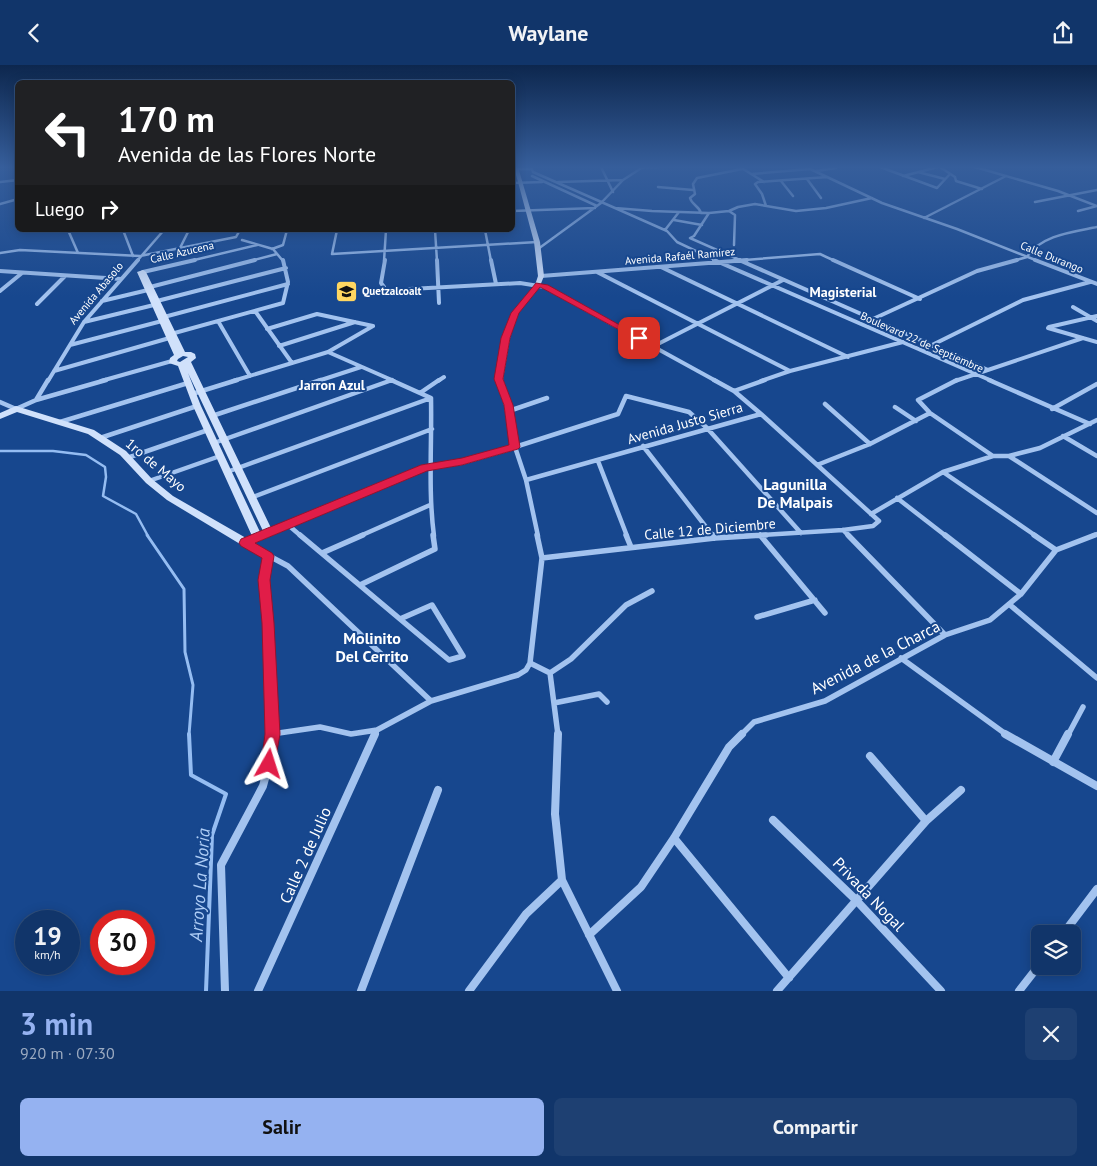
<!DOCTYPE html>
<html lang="es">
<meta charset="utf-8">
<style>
body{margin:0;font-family:"PT Sans",sans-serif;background:#1e4072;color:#f1f3f6;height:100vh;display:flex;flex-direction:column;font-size:19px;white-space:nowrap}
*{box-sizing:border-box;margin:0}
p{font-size:16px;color:#9cabc1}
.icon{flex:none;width:28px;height:28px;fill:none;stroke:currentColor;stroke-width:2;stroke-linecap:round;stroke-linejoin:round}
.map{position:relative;height:926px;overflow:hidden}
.sheet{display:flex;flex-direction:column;background:#11356a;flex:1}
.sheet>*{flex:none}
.banner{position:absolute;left:15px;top:15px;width:500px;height:152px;border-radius:8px;box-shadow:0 2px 12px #0003,0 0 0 1px #30507e;background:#202124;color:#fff;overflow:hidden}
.tools{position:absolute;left:1031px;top:860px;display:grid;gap:10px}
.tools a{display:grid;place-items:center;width:50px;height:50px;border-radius:8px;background:#11356a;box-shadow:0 2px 12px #0003,0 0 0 1px #30507e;font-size:25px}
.speed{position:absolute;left:15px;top:845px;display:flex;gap:10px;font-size:25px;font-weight:700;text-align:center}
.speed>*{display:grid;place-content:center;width:65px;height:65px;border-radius:50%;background:#11356a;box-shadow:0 2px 12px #0003,0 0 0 1px #30507e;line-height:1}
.speed small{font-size:12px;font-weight:400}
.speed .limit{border:8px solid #d22;background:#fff;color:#111}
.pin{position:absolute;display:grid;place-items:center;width:42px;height:42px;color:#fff;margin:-21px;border-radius:10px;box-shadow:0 2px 8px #0006}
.me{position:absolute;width:55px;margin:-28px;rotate:6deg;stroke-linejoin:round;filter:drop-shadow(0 0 4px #0008)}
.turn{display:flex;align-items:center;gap:18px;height:105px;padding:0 20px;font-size:22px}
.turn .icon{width:65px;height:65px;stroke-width:2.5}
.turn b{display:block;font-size:35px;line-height:42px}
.then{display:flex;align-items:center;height:48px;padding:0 20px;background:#0003;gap:10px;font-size:19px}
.round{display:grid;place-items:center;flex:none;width:52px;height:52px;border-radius:8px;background:#1e4072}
.headline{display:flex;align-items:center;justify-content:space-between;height:85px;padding:0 20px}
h1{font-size:30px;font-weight:800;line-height:38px;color:#95b2f1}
.primary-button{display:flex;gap:10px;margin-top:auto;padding:10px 20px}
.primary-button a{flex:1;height:58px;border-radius:8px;background:#95b2f1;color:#111;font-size:20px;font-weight:800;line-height:58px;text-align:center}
.primary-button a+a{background:#1e4072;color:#f1f3f6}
header{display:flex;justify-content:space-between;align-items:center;height:65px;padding:0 20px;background:#11356a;font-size:22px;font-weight:800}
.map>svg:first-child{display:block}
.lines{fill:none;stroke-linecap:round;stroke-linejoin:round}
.stream-far2{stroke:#95bdf2;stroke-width:2.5}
.stream-far1{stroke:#95bdf2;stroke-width:3}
.stream{stroke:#95bdf2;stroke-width:4}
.street-far4{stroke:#a3c3ef;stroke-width:2.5}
.street-far3{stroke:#a3c3ef;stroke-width:4}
.street-far2{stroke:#a3c3ef;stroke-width:4.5}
.street-far1{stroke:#a3c3ef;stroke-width:5.5}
.street{stroke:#a3c3ef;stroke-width:8}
.secondary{fill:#d0e1fb;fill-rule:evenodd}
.route{fill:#e11d48;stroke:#92132f}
.labels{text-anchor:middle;stroke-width:4;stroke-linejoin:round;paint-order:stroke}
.far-street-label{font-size:11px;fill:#fff;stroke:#17478e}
.far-poi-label{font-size:11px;font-weight:bold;fill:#fff;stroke:#17478e;text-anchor:start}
.far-quarter-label{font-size:14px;font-weight:bold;fill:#fff;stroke:#17478e}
.street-label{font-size:14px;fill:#fff;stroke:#17478e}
.quarter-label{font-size:16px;font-weight:bold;fill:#fff;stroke:#17478e}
.near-street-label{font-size:16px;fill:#fff;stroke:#17478e}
.near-water-label{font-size:18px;font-style:italic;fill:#aecdf6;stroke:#17478e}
</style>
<header><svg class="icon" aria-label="back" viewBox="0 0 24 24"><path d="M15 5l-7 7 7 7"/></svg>Waylane<svg class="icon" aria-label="share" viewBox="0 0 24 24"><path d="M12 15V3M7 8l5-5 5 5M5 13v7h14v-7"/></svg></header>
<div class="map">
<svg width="1097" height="926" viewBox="0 0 1097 926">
<rect width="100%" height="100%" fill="#17478e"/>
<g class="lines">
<path class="stream-far2" d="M0 386H53L86 390 105 402 106 412 103 431 136 449 148 471"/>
<path class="stream-far1" d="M147 470 184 524 185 587 193 620 189 670"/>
<path class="stream" d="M189 669 191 710 226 729 212 770 206 926"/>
<path class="street-far4" d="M531 102 533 107 615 143 652 146 709 148 729 146 738 142 755 139 796 146 826 143 872 133
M601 102 613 127
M642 102H659
M740 102 764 117
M806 102 882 138 957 164 1038 196
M880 102 937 123 950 109
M940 102 955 112 956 116 982 124
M975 102 1058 126 1097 141
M517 104H532
M816 106 836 103
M918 107 945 114
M751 109 810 104
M532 111 597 141
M903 111 938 102
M807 114 821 133
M781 116 793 131
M0 117 18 115
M558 117 623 115
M512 118 542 117
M658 122 693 125
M1035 137 1097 125
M0 139 18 134
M766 141 762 129 755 119 758 117 827 112
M615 143 667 166 677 177 717 196
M512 146 595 143
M729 146 735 150 734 180
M1078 146 1097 141
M701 148C699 141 692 140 690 133L695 129 693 119 697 113 742 104
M709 148 694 171 690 173 742 196
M924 153 1006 111
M674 155 702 160
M68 165 78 188
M123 165 133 191
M337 165 332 189 537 177
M435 165 437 196
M485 165 491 196
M665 165 679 147
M163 166 184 165
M242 175 273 184 283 196
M272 184 283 180 287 165
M538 184 601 138 623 115 643 102
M179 185 189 165
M0 188 20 185 140 191 236 172 240 165
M137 196 164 165
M190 196 257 180
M250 196 277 189
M384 196 386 165
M732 196 820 189 835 196
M1013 196 1027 192C1041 170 1073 167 1097 162"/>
<path class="street-far3" d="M437 195 439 238
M491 195 496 219
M714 195 992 316
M739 195 988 305
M833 195 920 234
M1035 195 1097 219
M661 202 848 292
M0 206 121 214
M143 207 195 195
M597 207 790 306
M541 211 747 195
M150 222 255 195
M384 222 381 218 385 195
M410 224 520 218 545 222 716 316
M0 226 22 208
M102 236 148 225
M157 236 286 203
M37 239 65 211
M1073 242 1097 256
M255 246 292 298
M164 252 288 219
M873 254 977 206 1017 195
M218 256 250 311
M84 257 158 239
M1049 262 1097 251
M1048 263 1097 277
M267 264 317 249 373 261
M171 269 283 238 288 217 283 195
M70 280 162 256
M279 281 355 257
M654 281 783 215
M922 285 1023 235 1090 217
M328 287 394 316
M54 306 173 272
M48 316 84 257 138 195
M101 316 172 296
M233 316 328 287 373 261
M318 316 361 302
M388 316 392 315
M438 316 444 312
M761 316 790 306 903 277
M955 316 1083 273"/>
<path class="street-far2" d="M391 315 431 333C432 379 428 426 434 471
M714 315 734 326 761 349 879 456 873 461 843 465 746 471
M957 315 918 335 930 348 993 391
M989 315 1090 359
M734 326 765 315
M420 328 439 315
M192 329 237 315
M36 335 48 315
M0 337 16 344 36 335 106 315
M825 339 870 379
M895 342 916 356
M1052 344 1097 319
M509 346 547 333
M212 351 321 315
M60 357 188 318
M1063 371 1097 391
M100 373 197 341
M214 378 392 315
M643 381 713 471
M1009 391 1097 448
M127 393 208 365
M598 396 627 471
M817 400 870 379 930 348
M227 407 431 333
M943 407 1036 471
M526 415 761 349
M149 416 220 391
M253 432 432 364
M897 433 946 471
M871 449 943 407 993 391H1009L1040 383 1097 355
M287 459 301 471
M843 465 849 471
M360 471 430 440
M538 471 526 415 515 382 618 349 626 331 689 347 707 363 801 468
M1092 471 1097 469"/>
<path class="street-far1" d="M300 470 400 554
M626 470 631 482
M713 470 715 473
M760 470 825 548
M848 470 945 570
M945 470 1021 529
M1034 470 1056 485
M245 478 288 501 431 636
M322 488 363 470
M268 491 264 515 268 558 272 670
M542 493 715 473 766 470
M360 520 435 484 433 470
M432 540 463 591 449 595 400 554Z
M1010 540 1097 613
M757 552 815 535
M901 593 1007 670
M530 598 550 608 558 670
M550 608 571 594 626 540 652 526
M554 638 599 629 607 637
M272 669 320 662 351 669 377 665 431 636 518 610 526 605 530 598 542 493 537 470
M375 670 377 665
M741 670 754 657 825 636 945 570 990 555 1021 529 1056 485 1095 470
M1068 670 1083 642"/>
<path class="street" d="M558 669 555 749 562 815 617 926
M1005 669 1097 721
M870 691 926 756
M1053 697 1068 669
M773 755 856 835 941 926
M674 773 789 913
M1063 869 1097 824
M589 870 641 822 674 773 729 682 742 669
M225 926 221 800 263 721 269 699 272 669
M258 926 375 669
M361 926 438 725
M469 926 526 849 562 815
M777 926 926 756 961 725
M1019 926 1040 899"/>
<path class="secondary" d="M514 102H518L540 177 544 211 540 221 518 248 510 273 503 314 512 340 519 382 518 384 462 400 427 405 245 482 167 435 146 418 120 390 88 369 17 347 0 354V348L16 341 94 365 126 386 152 414 173 431 246 473 252 471 193 341 178 301 169 298 170 293 174 290 137 207 143 205 146 207 185 287H191L195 289 196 293 191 297 271 463 422 400 462 394 510 380 504 340 495 314 502 273 512 248 535 220 538 211 534 177ZM183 291 188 292 180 297 177 296 178 294ZM188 308 263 466 260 467 201 341Z"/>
</g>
<linearGradient id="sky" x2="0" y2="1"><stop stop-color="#0d274e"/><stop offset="0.44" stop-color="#365e9b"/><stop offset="1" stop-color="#365e9b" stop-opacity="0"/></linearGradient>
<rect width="1097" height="232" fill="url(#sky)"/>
<path class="route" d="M536 218 548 220 643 273 636 274 540 222 519 248 510 273 503 314 513 340 520 382 518 384 462 400 427 406 255 478 272 488 274 491 270 515 274 558 280 669 274 704 269 706 264 704 261 699 265 669 262 558 258 515 262 493 241 481 239 478 241 474 421 400 462 393 509 380 504 340 494 314 501 273 511 248Z"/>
<defs>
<symbol id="university-square" viewBox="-11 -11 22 22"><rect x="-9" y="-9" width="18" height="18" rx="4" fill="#ffd761" stroke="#17478e"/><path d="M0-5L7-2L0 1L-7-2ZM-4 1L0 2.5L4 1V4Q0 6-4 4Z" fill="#111"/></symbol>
</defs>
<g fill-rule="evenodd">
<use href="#university-square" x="334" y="214" width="25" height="25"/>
</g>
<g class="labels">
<g class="far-street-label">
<text transform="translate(182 187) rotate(-13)" y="4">Calle Azucena</text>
<text transform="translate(680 191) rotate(-5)" y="4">Avenida Rafaél Ramírez</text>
<text transform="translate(1052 192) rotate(22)" y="4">Calle Durango</text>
<text transform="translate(96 228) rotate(-50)" y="4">Avenida Abasolo</text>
<text transform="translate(922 277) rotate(24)" y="4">Boulevard 22 de Septiembre</text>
</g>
<g class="far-poi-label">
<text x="362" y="230">Quetzalcoalt</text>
</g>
<g class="far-quarter-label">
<text x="843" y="232">Magisterial</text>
<text x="332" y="325">Jarron Azul</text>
</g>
<g class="street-label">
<text transform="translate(685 358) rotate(-16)" y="5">Avenida Justo Sierra</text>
<text transform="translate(156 400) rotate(40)" y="5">1ro de Mayo</text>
<text transform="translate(710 464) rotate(-5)" y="5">Calle 12 de Diciembre</text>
</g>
<g class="quarter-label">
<text x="795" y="425">Lagunilla<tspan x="795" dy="18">De Malpais</tspan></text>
<text x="372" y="579">Molinito<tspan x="372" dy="18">Del Cerrito</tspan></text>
</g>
<g class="near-street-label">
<text transform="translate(875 592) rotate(-27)" y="6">Avenida de la Charca</text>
<text transform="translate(305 790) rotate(-66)" y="6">Calle 2 de Julio</text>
<text transform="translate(869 829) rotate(46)" y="6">Privada Nogal</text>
</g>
<g class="near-water-label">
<text transform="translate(200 820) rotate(-86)" y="6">Arroyo La Noria</text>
</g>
</g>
</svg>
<div class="tools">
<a><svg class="icon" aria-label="layers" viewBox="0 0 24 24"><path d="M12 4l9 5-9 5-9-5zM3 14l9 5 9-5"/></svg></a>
</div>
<div class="speed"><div>19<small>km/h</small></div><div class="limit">30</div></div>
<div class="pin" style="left:639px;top:273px;background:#d93025"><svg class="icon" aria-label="arrive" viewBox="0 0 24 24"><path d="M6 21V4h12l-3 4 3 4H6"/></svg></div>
<svg class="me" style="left:269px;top:699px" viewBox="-20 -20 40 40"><path d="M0-17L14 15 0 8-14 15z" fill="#e11d48" stroke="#fff" stroke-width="4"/></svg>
<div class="banner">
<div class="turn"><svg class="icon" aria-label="left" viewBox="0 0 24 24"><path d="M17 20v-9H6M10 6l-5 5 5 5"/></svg><div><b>170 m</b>Avenida de las Flores Norte</div></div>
<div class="then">Luego<svg class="icon" aria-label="right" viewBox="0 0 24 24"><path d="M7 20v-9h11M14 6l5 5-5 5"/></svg></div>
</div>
</div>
<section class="sheet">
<div class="headline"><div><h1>3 min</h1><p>920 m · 07:30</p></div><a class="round"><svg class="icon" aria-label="close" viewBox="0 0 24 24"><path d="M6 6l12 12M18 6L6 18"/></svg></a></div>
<div class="primary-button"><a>Salir</a><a>Compartir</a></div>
</section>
